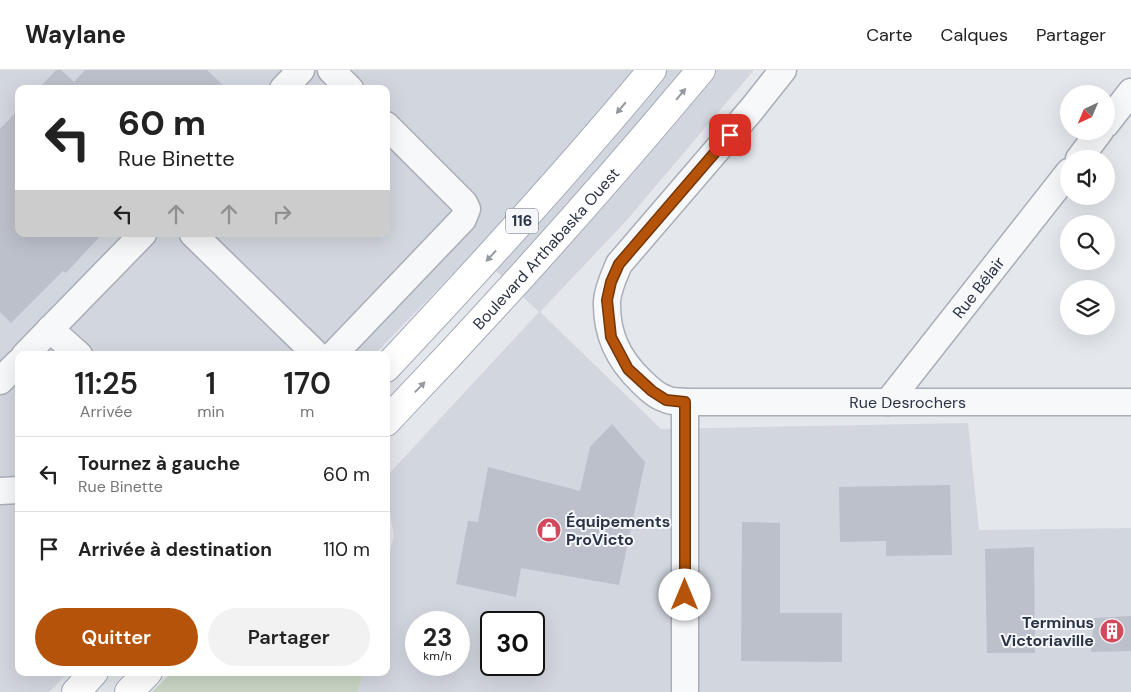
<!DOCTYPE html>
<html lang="fr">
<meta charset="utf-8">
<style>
body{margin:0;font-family:"DM Sans",sans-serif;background:#f2f2f2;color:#222;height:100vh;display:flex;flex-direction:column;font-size:19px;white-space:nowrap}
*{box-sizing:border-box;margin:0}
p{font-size:16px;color:#767676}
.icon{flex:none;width:28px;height:28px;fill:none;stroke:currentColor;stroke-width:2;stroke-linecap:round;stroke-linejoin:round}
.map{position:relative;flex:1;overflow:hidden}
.drawer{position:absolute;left:15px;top:281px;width:375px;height:325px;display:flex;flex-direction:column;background:#fff;border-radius:10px;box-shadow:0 5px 20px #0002}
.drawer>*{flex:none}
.hud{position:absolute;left:15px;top:15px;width:375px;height:152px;border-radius:10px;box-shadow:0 5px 20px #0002;background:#fff;color:#222;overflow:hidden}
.needle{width:32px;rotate:224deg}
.tools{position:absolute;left:1060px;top:15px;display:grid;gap:10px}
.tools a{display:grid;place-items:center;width:55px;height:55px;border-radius:50%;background:#fff;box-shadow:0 5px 20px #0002;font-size:25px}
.speed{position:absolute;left:405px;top:541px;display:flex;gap:10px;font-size:25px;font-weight:700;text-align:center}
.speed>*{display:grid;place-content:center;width:65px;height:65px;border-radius:50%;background:#fff;box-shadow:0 5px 20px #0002;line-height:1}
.speed small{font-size:12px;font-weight:400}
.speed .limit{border:2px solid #111;border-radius:8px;background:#fff;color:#111}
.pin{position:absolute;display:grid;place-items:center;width:42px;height:42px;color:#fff;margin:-21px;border-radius:10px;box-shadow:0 2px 8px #0006}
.me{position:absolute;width:55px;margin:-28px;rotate:0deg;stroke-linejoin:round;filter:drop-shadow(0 0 4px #0008)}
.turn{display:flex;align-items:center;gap:18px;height:105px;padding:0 20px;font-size:22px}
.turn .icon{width:65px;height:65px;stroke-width:2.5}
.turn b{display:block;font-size:35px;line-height:42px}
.lanes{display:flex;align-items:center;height:48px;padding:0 20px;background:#0003;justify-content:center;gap:25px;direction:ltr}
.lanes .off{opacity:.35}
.eta{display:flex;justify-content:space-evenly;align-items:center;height:85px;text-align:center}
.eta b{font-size:30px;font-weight:600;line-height:35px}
.button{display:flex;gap:10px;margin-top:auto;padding:10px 20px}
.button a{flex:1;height:58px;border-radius:30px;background:#b45309;color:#fff;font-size:20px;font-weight:600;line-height:58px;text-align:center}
.button a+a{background:#f2f2f2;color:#222}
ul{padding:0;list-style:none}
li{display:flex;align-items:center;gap:15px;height:75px;padding:0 20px;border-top:1px solid #e0e0e0}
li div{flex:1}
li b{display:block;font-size:19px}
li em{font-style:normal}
header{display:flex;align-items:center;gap:30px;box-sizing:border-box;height:70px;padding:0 25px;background:#fff;border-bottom:1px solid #e0e0e0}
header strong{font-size:24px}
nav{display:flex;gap:28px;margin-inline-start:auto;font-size:18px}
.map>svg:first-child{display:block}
.built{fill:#d2d6de;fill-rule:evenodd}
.green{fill:#c9d6c5}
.building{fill:#bbc0ca}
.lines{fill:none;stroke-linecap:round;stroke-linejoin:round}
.minor-casing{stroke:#a9aeb7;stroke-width:29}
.major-casing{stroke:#a3abb8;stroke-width:30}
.minor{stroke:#f7f8fa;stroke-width:26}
.major{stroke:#fff;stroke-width:28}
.oneway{fill:#959aa2}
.route-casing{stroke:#753606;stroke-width:12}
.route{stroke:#b45309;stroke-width:9}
.labels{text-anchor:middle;stroke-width:4;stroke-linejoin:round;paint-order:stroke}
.shield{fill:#f4f6f9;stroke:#676e7b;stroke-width:1}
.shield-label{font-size:15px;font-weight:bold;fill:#2b3445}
.street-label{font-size:16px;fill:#2b3445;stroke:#f4f6f9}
.poi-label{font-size:16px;font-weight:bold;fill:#2b3445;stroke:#f4f6f9;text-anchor:start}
</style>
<header>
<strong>Waylane</strong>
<nav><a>Carte</a><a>Calques</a><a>Partager</a></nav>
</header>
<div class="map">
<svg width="1131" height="622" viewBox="0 0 1131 622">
<rect width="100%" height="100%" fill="#e4e7ec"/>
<path class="built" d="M0 0H754L626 151 540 242 661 359 968 353 979 460 1131 458V622H358L363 603 386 602V498L394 465 386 424V407L539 242 475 181 374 285H19V602L68 603 49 622H0ZM19 19H386V164H19ZM416 552H459V595H416ZM491 552H534V595H491Z"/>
<path class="green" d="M171 603V602L363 603 358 622H152Z"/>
<path class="building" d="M56 0H61L74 12 85 0H207L227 19H38Z
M19 39V164H102L66 203 63 201 11 253 0 242V59Z
M612 354 645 392 619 515 521 498 516 527 456 514 468 451 478 452 488 397 580 421 590 377Z
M950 415 952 485 886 486V471L840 472 839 417Z
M742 452 780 453V543H842V592L741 591Z
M1034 477 1035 583H987L985 479Z
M1131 546V581L1091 582 1094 548Z"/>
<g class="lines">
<defs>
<g id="minor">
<path d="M331 0 350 19"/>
<path id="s1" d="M783 0 752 39 619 194C614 206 608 218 607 231 606 264 618 289 641 311 648 318 656 326 666 329 671 332 679 331 685 332H1131"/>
<path d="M283 19 301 0"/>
<path d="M1106 54 1131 22"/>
<path d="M1079 89 1100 61"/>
<path d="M193 164 317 285"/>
<path d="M50 259 79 285"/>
<path d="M25 285 143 164"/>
<path d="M333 285 463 149 467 139 464 133 386 55"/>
<path d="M0 311 19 292"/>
<path d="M685 332V622"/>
<path id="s2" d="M888 332 1069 102"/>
<path d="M0 421 19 420"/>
</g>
<g id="major">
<path d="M386 298C477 201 567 103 652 0"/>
<path id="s3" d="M386 352C495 238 600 121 701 0"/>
<path d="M76 622 94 602"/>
<path d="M129 622 148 602"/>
</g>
</defs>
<use href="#minor" class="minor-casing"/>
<use href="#major" class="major-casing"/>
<use href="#minor" class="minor"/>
<use href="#major" class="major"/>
</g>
<defs><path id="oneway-solid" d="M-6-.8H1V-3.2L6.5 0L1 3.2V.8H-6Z" transform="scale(1.25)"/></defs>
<g class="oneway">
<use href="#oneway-solid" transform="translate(681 24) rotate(-50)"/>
<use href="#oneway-solid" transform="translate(621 38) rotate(130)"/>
<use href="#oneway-solid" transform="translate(491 186) rotate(133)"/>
<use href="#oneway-solid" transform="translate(420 317) rotate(-46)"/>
</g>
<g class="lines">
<defs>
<path id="route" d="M685 525V332L666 330 652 321 628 299 611 267 607 230 611 212 619 194 730 65"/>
</defs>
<use href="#route" class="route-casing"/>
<use href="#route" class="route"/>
</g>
<defs>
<symbol id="shop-disc" viewBox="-11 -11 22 22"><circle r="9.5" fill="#d1495b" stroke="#f4f6f9"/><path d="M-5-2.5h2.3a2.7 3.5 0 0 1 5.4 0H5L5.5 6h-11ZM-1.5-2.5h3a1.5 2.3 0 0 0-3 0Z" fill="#fff"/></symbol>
<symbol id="building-disc" viewBox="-11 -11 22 22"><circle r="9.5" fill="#d1495b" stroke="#f4f6f9"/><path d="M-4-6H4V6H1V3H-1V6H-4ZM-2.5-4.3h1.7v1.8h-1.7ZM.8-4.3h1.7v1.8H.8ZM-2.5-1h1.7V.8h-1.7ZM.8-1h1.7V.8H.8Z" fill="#fff"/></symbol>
</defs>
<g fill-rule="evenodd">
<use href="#shop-disc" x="535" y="446" width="28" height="28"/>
<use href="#building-disc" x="1098" y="547" width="28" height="28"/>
</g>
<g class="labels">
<rect class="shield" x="506" y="138.5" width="32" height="25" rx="4"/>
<g class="shield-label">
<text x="522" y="156">116</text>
</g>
<g class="street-label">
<text dy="6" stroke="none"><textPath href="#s3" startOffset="236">Boulevard Arthabaska Ouest</textPath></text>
<text dy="6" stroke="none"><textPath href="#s2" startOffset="146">Rue Bélair</textPath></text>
<text dy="6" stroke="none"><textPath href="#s1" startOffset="656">Rue Desrochers</textPath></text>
</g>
<g class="poi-label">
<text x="566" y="457">Équipements<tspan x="566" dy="18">ProVicto</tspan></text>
<text x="1094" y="558" text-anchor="end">Terminus<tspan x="1094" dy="18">Victoriaville</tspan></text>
</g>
</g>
</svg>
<div class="tools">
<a><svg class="needle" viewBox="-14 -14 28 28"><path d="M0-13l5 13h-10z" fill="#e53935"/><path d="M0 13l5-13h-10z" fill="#767676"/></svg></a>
<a><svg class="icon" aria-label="sound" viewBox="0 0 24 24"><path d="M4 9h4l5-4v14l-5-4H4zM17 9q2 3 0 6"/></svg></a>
<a><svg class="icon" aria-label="search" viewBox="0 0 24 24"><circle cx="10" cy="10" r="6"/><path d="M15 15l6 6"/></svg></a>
<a><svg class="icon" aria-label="layers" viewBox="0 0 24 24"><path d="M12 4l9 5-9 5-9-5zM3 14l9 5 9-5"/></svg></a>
</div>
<div class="speed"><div>23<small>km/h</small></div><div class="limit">30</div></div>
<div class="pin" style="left:730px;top:65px;background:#d93025"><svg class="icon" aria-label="arrive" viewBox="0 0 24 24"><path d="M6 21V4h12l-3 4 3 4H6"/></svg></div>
<svg class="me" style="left:685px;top:525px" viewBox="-20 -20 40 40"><circle r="19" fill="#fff"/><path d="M0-13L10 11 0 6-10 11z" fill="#b45309"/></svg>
<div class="hud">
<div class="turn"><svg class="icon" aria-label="left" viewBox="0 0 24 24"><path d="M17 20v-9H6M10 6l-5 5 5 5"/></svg><div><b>60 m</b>Rue Binette</div></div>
<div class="lanes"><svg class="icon" aria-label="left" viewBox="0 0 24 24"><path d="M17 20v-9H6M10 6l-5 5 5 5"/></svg><svg class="icon off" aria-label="ahead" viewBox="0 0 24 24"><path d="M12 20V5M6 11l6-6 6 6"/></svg><svg class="icon off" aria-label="ahead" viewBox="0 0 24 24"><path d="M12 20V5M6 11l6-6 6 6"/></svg><svg class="icon off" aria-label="right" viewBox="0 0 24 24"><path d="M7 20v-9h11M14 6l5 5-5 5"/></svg></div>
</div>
<section class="drawer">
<div class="eta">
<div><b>11:25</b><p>Arrivée</p></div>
<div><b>1</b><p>min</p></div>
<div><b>170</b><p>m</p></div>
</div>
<ul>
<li><svg class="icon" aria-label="left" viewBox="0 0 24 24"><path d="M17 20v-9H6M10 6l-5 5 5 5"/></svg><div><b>Tournez à gauche</b><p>Rue Binette</p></div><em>60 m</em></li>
<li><svg class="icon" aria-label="arrive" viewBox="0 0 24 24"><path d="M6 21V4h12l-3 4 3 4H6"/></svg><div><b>Arrivée à destination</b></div><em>110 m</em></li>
</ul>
<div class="button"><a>Quitter</a><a>Partager</a></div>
</section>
</div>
